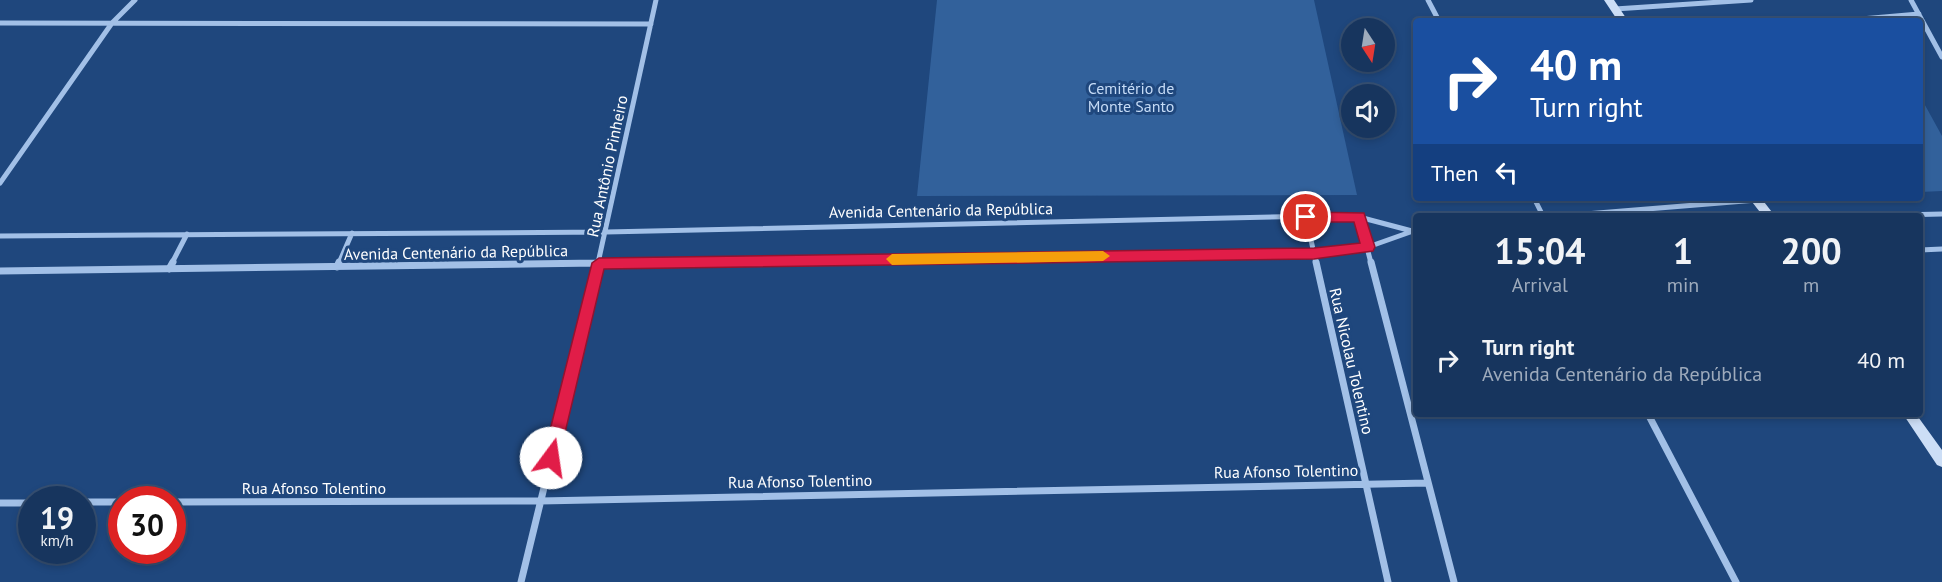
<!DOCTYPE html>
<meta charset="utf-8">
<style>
body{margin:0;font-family:"PT Sans",sans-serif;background:#244067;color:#f1f3f6;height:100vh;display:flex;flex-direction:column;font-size:22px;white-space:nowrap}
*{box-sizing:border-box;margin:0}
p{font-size:20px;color:#9eabbc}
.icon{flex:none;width:33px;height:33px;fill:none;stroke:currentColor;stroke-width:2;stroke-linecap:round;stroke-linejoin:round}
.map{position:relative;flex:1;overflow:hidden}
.sheet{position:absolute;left:1413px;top:213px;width:510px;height:204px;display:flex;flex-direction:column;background:#17355e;border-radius:6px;box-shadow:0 3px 9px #0003,0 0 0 2px #365073}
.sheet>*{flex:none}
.banner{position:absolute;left:1413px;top:18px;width:510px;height:183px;border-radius:6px;box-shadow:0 3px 9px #0003,0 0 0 2px #365073;background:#1a4fa0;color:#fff;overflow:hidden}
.needle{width:39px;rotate:168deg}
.fabs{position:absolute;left:1341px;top:18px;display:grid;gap:12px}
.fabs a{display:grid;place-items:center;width:54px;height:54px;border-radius:50%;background:#17355e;box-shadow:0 3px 9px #0003,0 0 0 2px #365073;font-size:30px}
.speed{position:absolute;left:18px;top:486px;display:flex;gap:12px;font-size:30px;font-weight:700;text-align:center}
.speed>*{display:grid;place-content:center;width:78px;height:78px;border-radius:50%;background:#17355e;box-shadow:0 3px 9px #0003,0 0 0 2px #365073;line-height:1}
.speed small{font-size:15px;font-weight:400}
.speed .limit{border:9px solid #d22;background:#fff;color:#111}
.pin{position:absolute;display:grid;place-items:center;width:51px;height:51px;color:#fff;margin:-26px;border:3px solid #fff;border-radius:50%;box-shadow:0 2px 6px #0007}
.me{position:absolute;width:66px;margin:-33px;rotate:14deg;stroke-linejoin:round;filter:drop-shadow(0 0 4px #0008)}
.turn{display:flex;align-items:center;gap:21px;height:126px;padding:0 18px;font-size:27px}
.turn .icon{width:78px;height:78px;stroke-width:2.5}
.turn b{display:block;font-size:42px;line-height:51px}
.then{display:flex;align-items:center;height:57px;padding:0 18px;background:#0003;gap:12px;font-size:22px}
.eta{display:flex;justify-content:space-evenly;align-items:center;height:102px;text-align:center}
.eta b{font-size:36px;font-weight:700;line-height:42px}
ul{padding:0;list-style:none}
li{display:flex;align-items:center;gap:18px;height:90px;padding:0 18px}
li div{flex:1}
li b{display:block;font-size:22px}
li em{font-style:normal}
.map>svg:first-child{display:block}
.green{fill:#32619b}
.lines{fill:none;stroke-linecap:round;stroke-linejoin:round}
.minor-far1{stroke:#a2c0e7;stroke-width:5}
.minor{stroke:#a2c0e7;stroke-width:7}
.secondary{fill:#ccdef6;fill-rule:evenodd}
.route{fill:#e11d48;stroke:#92132f;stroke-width:1.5}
.slow{fill:#f59e0b}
.labels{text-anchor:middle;stroke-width:6;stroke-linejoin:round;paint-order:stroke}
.park-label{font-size:16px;fill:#c5dbf6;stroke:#1f477d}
.street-label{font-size:16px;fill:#fff;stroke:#1f477d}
</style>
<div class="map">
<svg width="1942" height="582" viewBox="0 0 1942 582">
<rect width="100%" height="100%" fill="#1f477d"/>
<path class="green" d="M937 0H1314L1357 195 917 196Z
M1920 96 1942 136V191L1920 192Z"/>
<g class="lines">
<path class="minor-far1" d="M1428 0 1439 21
M1911 0 1942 57
M1615 9 1751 0
M1838 21 1919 14
M0 23 651 24
M0 183 112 23 135 0
M1534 198 1543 216
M1561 216 1757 200
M1856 216 1942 214
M1306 217 1316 263
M1359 217 1371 263
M0 236 606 232 1320 216 1359 217 1412 231
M1920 250 1942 249
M172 263 187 234
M339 263 352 233
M559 263 1314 253 1368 247 1416 230
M598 263 656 0"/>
<path class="minor" d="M1316 262 1388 582
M1371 262 1454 582
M337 267 339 262
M169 269 173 262
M0 271 669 262
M1648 414 1736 582
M82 502H122
M172 502 540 501 1428 483
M0 503H32
M521 582 599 262"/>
<path class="secondary" d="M1604 0H1614L1628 21H1618Z
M1749 198H1761L1775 216H1763Z
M1903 414H1916L1942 450V467L1937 465Z"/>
</g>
<path class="route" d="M1306 212 1364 213 1375 247 1373 251 1314 259 604 269 559 458 556 463 551 465 546 463 543 458 592 263 599 258 1314 248 1360 243 1354 222H1306L1299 217Z"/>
<path class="slow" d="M1103 251 1110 256 1103 261 892 265 886 259 892 254Z"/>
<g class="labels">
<g class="park-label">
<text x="1131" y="94">Cemitério de<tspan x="1131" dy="18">Monte Santo</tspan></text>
</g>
<g class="street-label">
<text transform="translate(607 166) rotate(-78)" y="6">Rua Antônio Pinheiro</text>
<text transform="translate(941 210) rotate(-1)" y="6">Avenida Centenário da República</text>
<text transform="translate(456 252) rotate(-1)" y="6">Avenida Centenário da República</text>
<text transform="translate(1352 361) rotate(77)" y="6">Rua Nicolau Tolentino</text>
<text transform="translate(1286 471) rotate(-1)" y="6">Rua Afonso Tolentino</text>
<text transform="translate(800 481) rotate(-1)" y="6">Rua Afonso Tolentino</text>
<text x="314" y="494">Rua Afonso Tolentino</text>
</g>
</g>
</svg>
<div class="fabs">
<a><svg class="needle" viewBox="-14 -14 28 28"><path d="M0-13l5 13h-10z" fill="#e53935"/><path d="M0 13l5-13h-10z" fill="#9eabbc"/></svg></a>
<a><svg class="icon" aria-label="sound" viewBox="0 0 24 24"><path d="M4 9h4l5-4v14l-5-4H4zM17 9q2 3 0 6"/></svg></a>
</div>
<div class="speed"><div>19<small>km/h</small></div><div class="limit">30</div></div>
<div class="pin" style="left:1306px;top:217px;background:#d93025"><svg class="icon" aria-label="arrive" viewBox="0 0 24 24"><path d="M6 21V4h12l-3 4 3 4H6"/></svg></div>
<svg class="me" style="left:551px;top:458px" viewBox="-20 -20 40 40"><circle r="19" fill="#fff"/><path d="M0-13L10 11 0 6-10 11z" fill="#e11d48"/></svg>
<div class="banner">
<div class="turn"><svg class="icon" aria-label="right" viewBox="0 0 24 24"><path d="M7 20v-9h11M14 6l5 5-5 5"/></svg><div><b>40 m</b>Turn right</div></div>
<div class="then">Then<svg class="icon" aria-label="left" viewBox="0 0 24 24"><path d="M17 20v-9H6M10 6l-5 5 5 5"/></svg></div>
</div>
<section class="sheet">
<div class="eta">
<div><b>15:04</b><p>Arrival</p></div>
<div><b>1</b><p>min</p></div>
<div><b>200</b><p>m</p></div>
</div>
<ul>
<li><svg class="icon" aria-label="right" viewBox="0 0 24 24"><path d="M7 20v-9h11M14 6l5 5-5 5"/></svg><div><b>Turn right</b><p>Avenida Centenário da República</p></div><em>40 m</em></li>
</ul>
</section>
</div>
